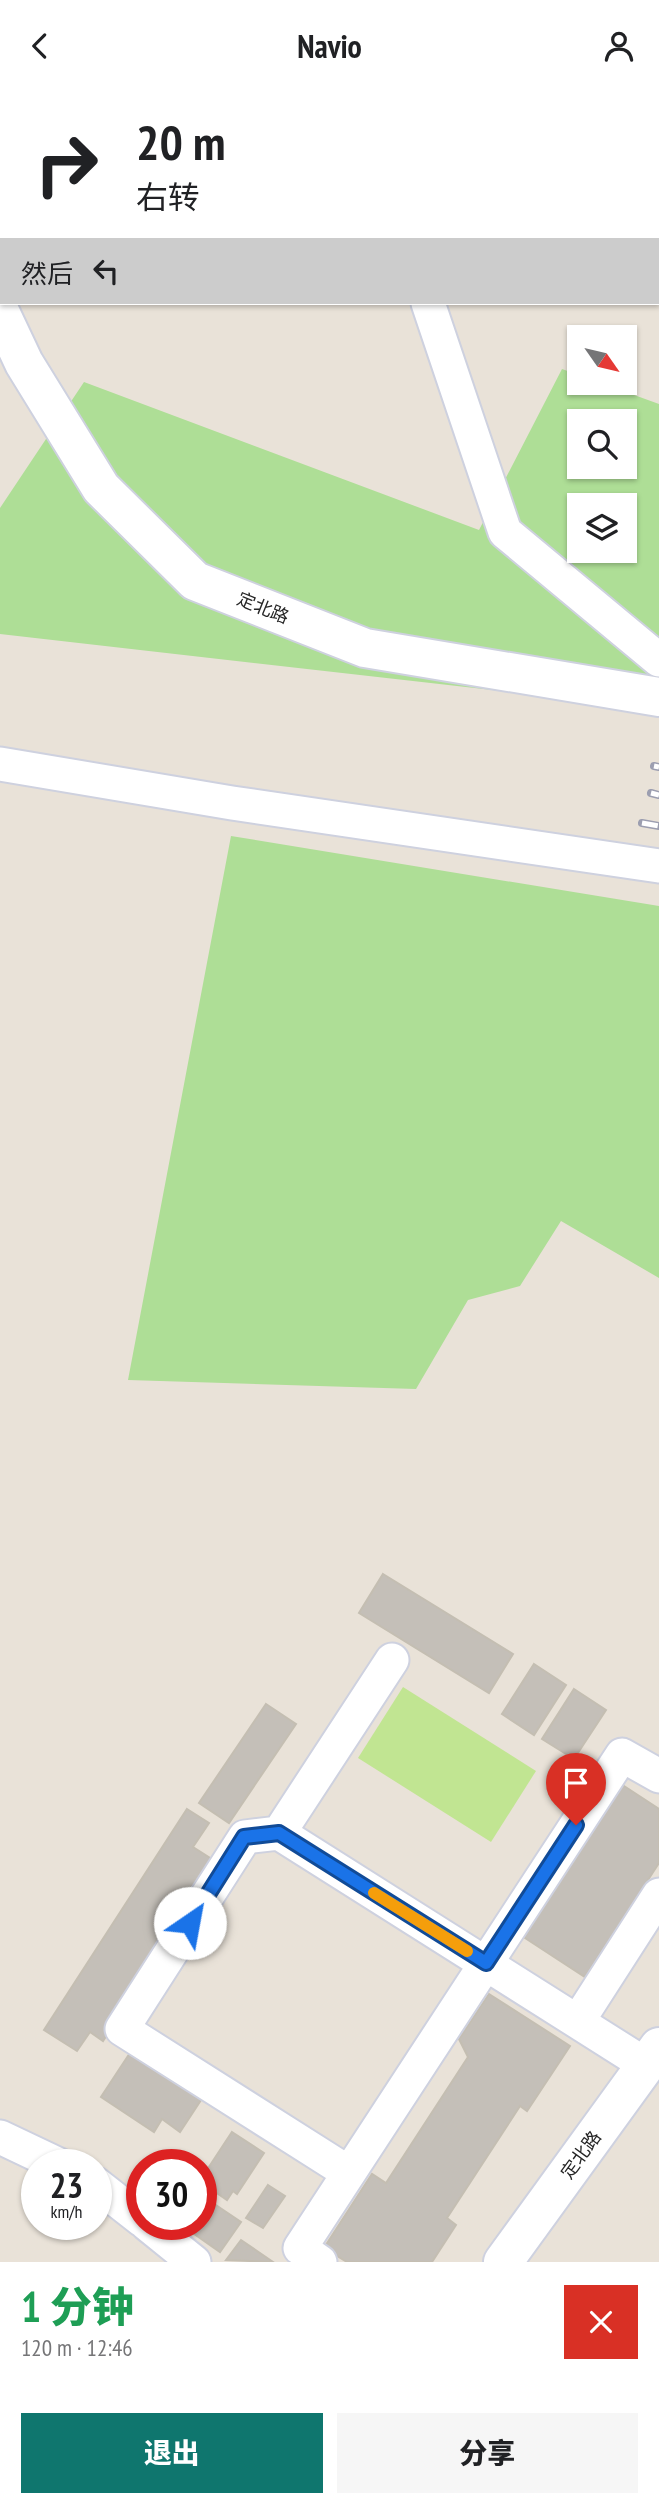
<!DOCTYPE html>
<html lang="zh">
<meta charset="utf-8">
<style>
body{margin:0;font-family:"PT Sans Narrow","Noto Sans SC",sans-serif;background:#f6f6f6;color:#202124;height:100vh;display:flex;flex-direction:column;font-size:26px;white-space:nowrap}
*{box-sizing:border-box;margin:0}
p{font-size:23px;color:#757577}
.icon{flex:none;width:38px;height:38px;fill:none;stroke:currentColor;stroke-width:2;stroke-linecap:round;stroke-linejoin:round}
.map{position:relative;height:2171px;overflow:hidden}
.sheet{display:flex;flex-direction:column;background:#fff;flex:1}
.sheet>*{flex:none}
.top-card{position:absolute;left:0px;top:0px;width:660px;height:214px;box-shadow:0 2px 5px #0004;background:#fff;color:#202124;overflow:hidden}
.needle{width:46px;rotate:124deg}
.controls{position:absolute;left:567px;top:234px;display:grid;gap:14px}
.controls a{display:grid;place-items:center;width:70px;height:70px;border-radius:0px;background:#fff;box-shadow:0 2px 5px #0004;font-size:35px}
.speed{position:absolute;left:21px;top:2058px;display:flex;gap:14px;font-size:35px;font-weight:700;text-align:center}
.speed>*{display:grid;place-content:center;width:91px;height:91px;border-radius:50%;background:#fff;box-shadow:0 2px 5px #0004;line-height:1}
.speed small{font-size:18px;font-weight:400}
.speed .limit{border:10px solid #d22;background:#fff;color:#111}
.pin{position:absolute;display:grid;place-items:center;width:60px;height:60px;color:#fff;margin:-72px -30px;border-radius:50% 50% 50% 0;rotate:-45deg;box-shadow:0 0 7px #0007}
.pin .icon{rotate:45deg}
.me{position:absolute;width:77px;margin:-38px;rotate:33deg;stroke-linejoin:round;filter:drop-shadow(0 0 5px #0008)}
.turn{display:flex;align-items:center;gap:24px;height:147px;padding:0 21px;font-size:32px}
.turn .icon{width:91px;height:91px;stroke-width:2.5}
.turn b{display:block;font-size:49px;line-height:60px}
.then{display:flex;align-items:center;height:66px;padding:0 21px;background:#0003;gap:14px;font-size:26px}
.round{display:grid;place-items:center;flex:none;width:74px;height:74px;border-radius:0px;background:#f6f6f6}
.head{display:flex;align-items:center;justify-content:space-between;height:119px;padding:0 21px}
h1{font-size:42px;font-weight:800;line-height:52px;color:#1e9e55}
.cta{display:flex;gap:14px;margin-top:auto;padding:14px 21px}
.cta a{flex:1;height:80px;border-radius:0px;background:#0f766e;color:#fff;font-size:28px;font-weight:800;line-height:80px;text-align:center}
.cta a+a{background:#f6f6f6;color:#202124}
header{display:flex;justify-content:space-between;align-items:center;height:91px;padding:0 21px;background:#fff;font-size:32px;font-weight:800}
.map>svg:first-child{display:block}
.green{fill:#aede96;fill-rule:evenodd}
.pitch{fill:#c1e592}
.building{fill:#c4bfb8;stroke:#c4beb2;stroke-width:2}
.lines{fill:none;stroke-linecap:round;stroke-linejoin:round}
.minor-casing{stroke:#ced1df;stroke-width:37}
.tertiary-casing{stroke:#ced1df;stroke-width:42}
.minor{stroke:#fff;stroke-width:33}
.tertiary{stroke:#fff;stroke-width:38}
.rail-casing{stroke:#9c9eb0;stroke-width:8}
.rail{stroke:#fff;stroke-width:5;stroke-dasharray:16;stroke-linecap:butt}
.route-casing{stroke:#114b97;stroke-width:18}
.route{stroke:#1a73e8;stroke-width:12}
.slow{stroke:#f59e0b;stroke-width:12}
.labels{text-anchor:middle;stroke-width:6;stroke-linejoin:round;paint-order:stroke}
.street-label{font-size:18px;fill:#262626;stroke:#fff}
</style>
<header><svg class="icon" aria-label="back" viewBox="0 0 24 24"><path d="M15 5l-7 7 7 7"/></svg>Navio<svg class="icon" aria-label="person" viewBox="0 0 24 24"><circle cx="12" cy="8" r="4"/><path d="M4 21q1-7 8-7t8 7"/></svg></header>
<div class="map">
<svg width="659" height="2171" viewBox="0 0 659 2171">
<rect width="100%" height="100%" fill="#e9e2d8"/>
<path class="green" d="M562 278 579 284V292H601L659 313V618L0 543V417L84 291 479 439ZM579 331H625V376H579ZM579 415H625V460H579Z
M231 745 659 815V1187L561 1130 520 1195 468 1209 416 1298 128 1289Z"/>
<path class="pitch" d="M403 1596 536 1680 491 1751 358 1667Z"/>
<path class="building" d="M383 1483 513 1563 489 1602 359 1522Z
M534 1573 566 1594 534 1644 502 1623Z
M574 1598 606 1619 574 1668 542 1648Z
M266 1613 296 1633 229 1732 199 1712Z
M621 1693 659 1718V1772L585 1886 522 1845Z
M187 1718 209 1732 193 1756 218 1772 103 1950 90 1941 77 1960 44 1939Z
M489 1903 570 1955 527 2020 520 2015 447 2127 456 2134 432 2171H347L324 2157 372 2083 386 2092 468 1966 459 1948Z
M132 1959 203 2006 180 2041 162 2028 154 2041 101 2006Z
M232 2041 264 2062 237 2103 233 2100 227 2109 201 2091V2088Z
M268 2094 285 2105 263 2137 246 2127Z
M201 2104 241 2131 220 2161 180 2133H201Z
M241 2149 273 2171 226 2169Z"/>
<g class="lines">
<defs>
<path id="minor" d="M357 0 358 2
M14 2V0
M471 2V0
M0 49 2 43
M428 212 505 441 659 569
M0 673 232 712 659 775
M392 1569 279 1742 646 1974
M279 1742 245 1746 122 1938 349 2082
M578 1930 659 1804
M0 2046 59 2074
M96 2093 142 2129
M147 2133 194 2171
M320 2171 300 2157 622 1664 659 1685"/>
<path id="tertiary" d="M0 221 24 272 101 397 195 490 365 557 659 606
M503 2171 659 1956"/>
</defs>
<use href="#minor" class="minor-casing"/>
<use href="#tertiary" class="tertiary-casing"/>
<use href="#minor" class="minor"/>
<use href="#tertiary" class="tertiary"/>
<defs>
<path id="rail" d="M654 675 659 676
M651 702 659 704
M642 732 659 735"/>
</defs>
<use href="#rail" class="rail-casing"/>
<use href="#rail" class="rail"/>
</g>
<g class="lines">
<defs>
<path id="route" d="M190 1832 244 1746 279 1742 486 1872 576 1734"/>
</defs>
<use href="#route" class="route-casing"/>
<use href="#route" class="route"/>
<path class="slow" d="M374 1802 467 1860"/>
</g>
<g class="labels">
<g class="street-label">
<text transform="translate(263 517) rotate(22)" y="6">定北路</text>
<text transform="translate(581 2064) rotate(-54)" y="6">定北路</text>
</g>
</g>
</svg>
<div class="controls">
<a><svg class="needle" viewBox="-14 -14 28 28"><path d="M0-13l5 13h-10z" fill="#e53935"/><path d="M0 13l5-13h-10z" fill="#757577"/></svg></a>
<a><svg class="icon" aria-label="search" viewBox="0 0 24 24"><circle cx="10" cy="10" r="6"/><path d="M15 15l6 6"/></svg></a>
<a><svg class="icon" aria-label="layers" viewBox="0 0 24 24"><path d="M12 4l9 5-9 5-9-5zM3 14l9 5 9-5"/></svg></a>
</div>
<div class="speed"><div>23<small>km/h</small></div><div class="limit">30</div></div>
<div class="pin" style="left:576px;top:1734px;background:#d93025"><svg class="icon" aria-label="arrive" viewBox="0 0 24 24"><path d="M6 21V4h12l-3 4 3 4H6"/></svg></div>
<svg class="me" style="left:190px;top:1832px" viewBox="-20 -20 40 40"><circle r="19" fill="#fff"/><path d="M0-13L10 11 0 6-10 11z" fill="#1a73e8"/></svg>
<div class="top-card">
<div class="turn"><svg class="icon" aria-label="right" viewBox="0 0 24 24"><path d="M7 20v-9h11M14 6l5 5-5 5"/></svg><div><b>20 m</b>右转</div></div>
<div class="then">然后<svg class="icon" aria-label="left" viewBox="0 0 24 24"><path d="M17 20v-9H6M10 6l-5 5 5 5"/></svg></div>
</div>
</div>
<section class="sheet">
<div class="head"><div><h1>1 分钟</h1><p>120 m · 12:46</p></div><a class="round" style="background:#d93025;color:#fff"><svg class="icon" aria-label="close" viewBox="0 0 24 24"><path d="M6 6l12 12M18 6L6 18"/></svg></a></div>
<div class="cta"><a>退出</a><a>分享</a></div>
</section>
